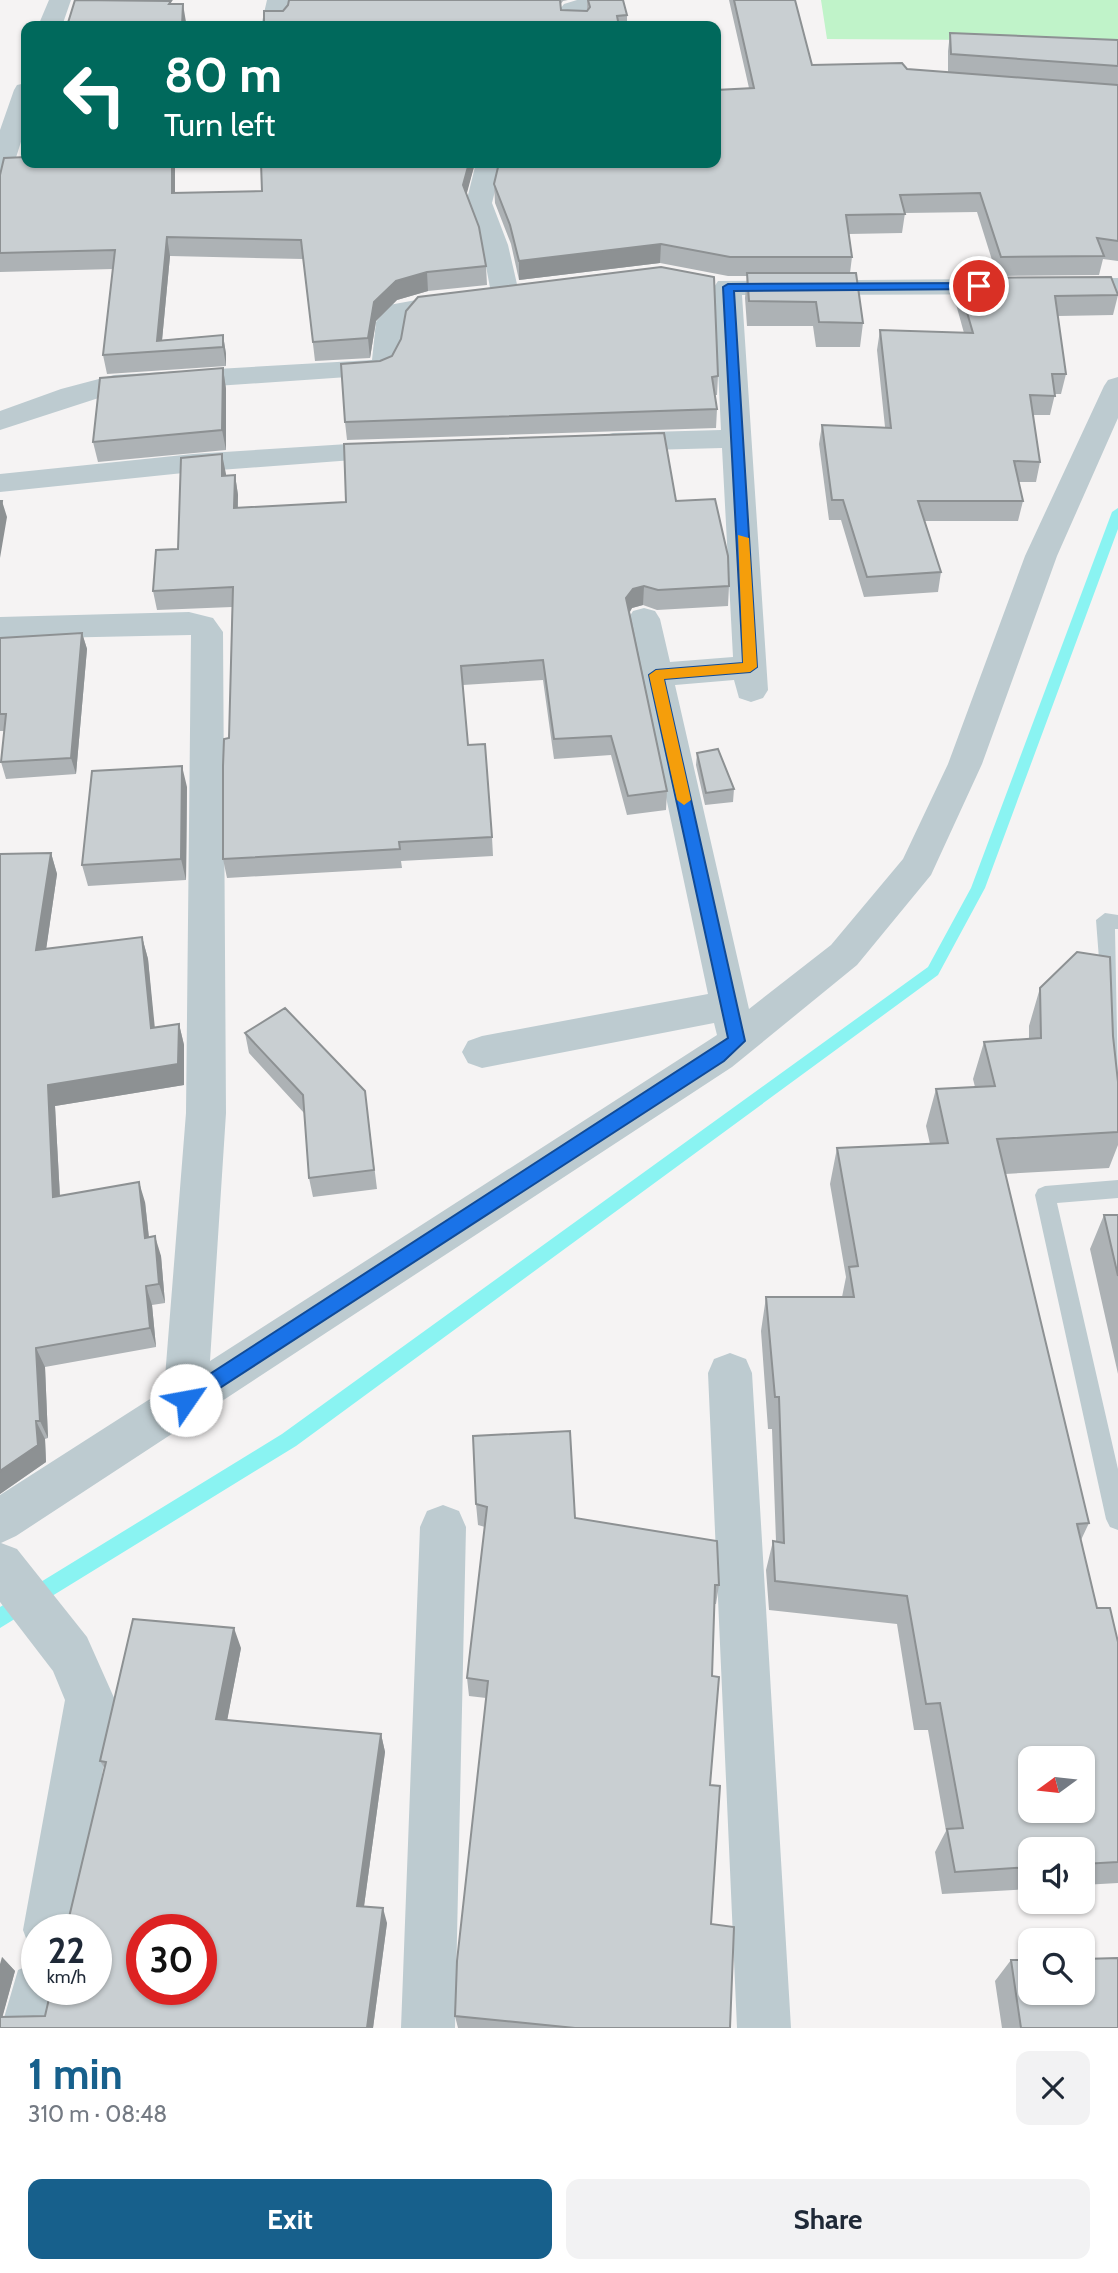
<!DOCTYPE html>
<meta charset="utf-8">
<style>
body{margin:0;font-family:Cabin,sans-serif;background:#f2f2f3;color:#1f2937;height:100vh;display:flex;flex-direction:column;font-size:26px;white-space:nowrap}
*{box-sizing:border-box;margin:0}
p{font-size:23px;color:#747a83}
.icon{flex:none;width:38px;height:38px;fill:none;stroke:currentColor;stroke-width:2;stroke-linecap:round;stroke-linejoin:round}
.map{position:relative;height:2028px;overflow:hidden}
.sheet{display:flex;flex-direction:column;background:#fff;flex:1}
.sheet>*{flex:none}
.top-card{position:absolute;left:21px;top:21px;width:700px;height:147px;border-radius:14px;box-shadow:0 2px 5px #0004;background:#00695c;color:#fff;overflow:hidden}
.needle{width:46px;rotate:255deg}
.tools{position:absolute;left:1018px;top:1746px;display:grid;gap:14px}
.tools a{display:grid;place-items:center;width:77px;height:77px;border-radius:14px;background:#fff;box-shadow:0 2px 5px #0004;font-size:35px}
.speed{position:absolute;left:21px;top:1914px;display:flex;gap:14px;font-size:35px;font-weight:700;text-align:center}
.speed>*{display:grid;place-content:center;width:91px;height:91px;border-radius:50%;background:#fff;box-shadow:0 2px 5px #0004;line-height:1}
.speed small{font-size:18px;font-weight:400}
.speed .limit{border:10px solid #d22;background:#fff;color:#111}
.pin{position:absolute;display:grid;place-items:center;width:60px;height:60px;color:#fff;margin:-30px;border:4px solid #fff;border-radius:50%;box-shadow:0 2px 7px #0007}
.me{position:absolute;width:77px;margin:-38px;rotate:57deg;stroke-linejoin:round;filter:drop-shadow(0 0 5px #0008)}
.turn{display:flex;align-items:center;gap:24px;height:147px;padding:0 28px;font-size:32px}
.turn .icon{width:91px;height:91px;stroke-width:2.5}
.turn b{display:block;font-size:49px;line-height:60px}
.round{display:grid;place-items:center;flex:none;width:74px;height:74px;border-radius:14px;background:#f2f2f3}
.headline{display:flex;align-items:center;justify-content:space-between;height:119px;padding:0 28px}
h1{font-size:42px;font-weight:700;line-height:52px;color:#17608c}
.button{display:flex;gap:14px;margin-top:auto;padding:14px 28px}
.button a{flex:1;height:80px;border-radius:14px;background:#17608c;color:#fff;font-size:28px;font-weight:700;line-height:80px;text-align:center}
.button a+a{background:#f2f2f3;color:#1f2937}
.map>svg:first-child{display:block}
.green{fill:#c0f3c9}
.lines{fill:none;stroke-linecap:round;stroke-linejoin:round}
.stream{fill:#8af3f2;fill-rule:evenodd}
.service{fill:#bdcbd0;fill-rule:evenodd}
.minor{fill:#bdcbd0;fill-rule:evenodd}
.wall{fill:#adb2b5}
.shaded-wall{fill:#8d9193}
.building{fill:#c9cfd2;stroke:#8d9193;stroke-width:2;fill-rule:evenodd}
.route{fill:#1a73e8;stroke:#114b97;stroke-width:2}
.slow{fill:#f59e0b}
</style>
<div class="map">
<svg width="1118" height="2028" viewBox="0 0 1118 2028">
<rect width="100%" height="100%" fill="#f5f3f3"/>
<path class="green" d="M821 0H1118V41L827 39Z"/>
<g class="lines">
<path class="stream" d="M1118 508V529L985 888 938 975 296 1446 0 1628V1607L282 1434 928 967 971 888 1112 512Z"/>
<path class="service" d="M1105 913 1118 915V929H1115L1118 1084 1111 1082 1108 1076 1096 920Z
M1118 1180V1198L1057 1203 1118 1469V1530L1110 1527 1106 1519 1035 1195 1038 1189 1045 1186Z"/>
<path class="minor" d="M49 0H71L62 26H38Z
M267 0H289L285 26H261Z
M577 0H612L609 5 584 13 587 26H563L560 9 564 4Z
M26 83V126L13 167 9 172 0 175V130L14 90 17 85Z
M476 163H502L492 203 508 245 519 293 515 299H495L491 293 482 245 466 203Z
M1118 278V294L742 295 768 690 763 698 751 702 739 698 734 680 675 685 749 1009 831 945 903 859 948 764 1025 556 1104 386 1108 380 1118 377V418L1057 556 982 764 931 875 857 965 732 1067 16 1536 1 1543 17 1549 87 1637 115 1700 75 1930H37V1951L30 1949 23 1930 65 1700 53 1671 0 1602V1495L164 1390 186 1113 191 635 0 639V617L189 612 213 618 223 632 226 1113 210 1361 717 1035 714 1023 482 1068 468 1063 462 1052 468 1041 482 1036 708 994 628 619 633 611 644 608 655 611 660 619 670 662 733 657 722 448 613 451 602 448 598 442 602 436 613 433 721 430 714 287 718 281Z
M460 292 470 294 474 300 470 306 408 318C395 334 407 358 391 374L114 393 0 430V411L61 389 114 375 372 360 376 322 389 305Z
M395 441 406 444 410 450 406 456 193 472 0 492V474L193 454Z
M730 1353 746 1359 752 1373 791 2028H737L708 1373 714 1359Z
M443 1505 459 1511 466 1527 455 2028H401L420 1527 427 1511Z
M37 1962V1990H64L55 2028H1L18 1970Z"/>
</g>
<path class="wall" d="M289 0H568L563 1 560 5 561 10 587 11V0H623L627 15V26H264L283 11 288 5Z
M729 0H795L812 65 948 72V51L950 33 1118 40V261L1103 259 1099 275 997 276 977 212 905 213 902 233 849 234 852 257 850 273 863 323 860 347H816L813 326H747L745 298 747 276H728L660 263 519 280 511 244 495 203 494 184 749 88Z
M475 163 466 194 486 266 487 285 428 291 397 300 376 321 370 358 315 361 303 259 170 256 162 340 223 335 226 354V366L107 374 103 355 113 269 0 272V175L175 193 262 191Z
M957 278 1118 295 1113 315 1058 316 1066 374 1061 394H1055L1050 415H1033L1040 462 1036 482H1018L1023 501 1018 521H924L941 572 938 592 864 597 841 520H829L819 444 822 425 885 427 877 350 880 330 964 333 954 297Z
M223 368 226 389V450L98 462 93 442Z
M718 376 717 395H715L717 409 716 428 347 440 345 422Z
M235 475 238 495V508L676 501 729 586 728 606 657 610 643 605 632 608 630 612 667 791 666 810 627 815 611 755 554 759 543 680 463 685 468 745 492 837 493 856 401 861 402 868 227 878 223 859 229 738 232 607 157 610 153 591 178 549Z
M82 633 87 649 76 774 6 779 1 762 4 731H0V638Z
M697 753 734 789 733 802 705 805 696 765Z
M187 787 186 880 88 886 82 865Z
M51 853 57 874 46 949 142 937 148 959 154 1028 179 1024 184 1045V1085L55 1106 60 1196 145 1202 149 1237 161 1256 165 1303 152 1305 156 1347 45 1367 48 1438 45 1439 46 1462 0 1494V854Z
M1040 988 1113 1036 1118 1082V1145L1109 1168 1005 1174 1089 1523 1081 1540 1097 1608 1118 1642V1883L1083 1885V1850H1031V1889L942 1894 935 1852 946 1831 928 1730H914L897 1624 769 1610 766 1570 773 1541H776L772 1429H768L761 1331 766 1297H842L846 1277 830 1184 837 1148 930 1144 926 1126 936 1089 975 1087 973 1079 984 1042 1029 1039V1026Z
M245 1033 365 1091 377 1189 313 1197 309 1178 304 1113 249 1053Z
M1104 1215H1118V1374L1090 1249Z
M476 1504 575 1518 719 1585 716 1604H714L712 1676 710 1785 711 1924 730 2028H458L455 2016 486 1698 469 1696 467 1678 485 1527 478 1525Z
M241 1648 227 1720 381 1734 385 1752 364 1906 387 1923 373 2028H0L2 1957 15 1971 2 2017 45 2016 96 1990 105 1769 100 1761Z
M37 1960V1984L27 1974Z
M1011 1960 1118 2028H1002L995 1981Z"/>
<path class="shaded-wall" d="M183 4 186 22 185 26H182Z
M172 163H175V212L172 193Z
M469 163H475L464 204 463 185Z
M167 237 170 256 161 351 157 341Z
M661 244 660 263 519 280V261Z
M427 272 428 291 397 300 376 321 370 358 368 338 374 302 396 281Z
M223 335 226 354V366L223 347Z
M223 368 226 389V450L222 430Z
M222 454 226 474V495L222 476Z
M235 475 238 495 237 527 234 508Z
M2 501 7 517 0 558V514Z
M644 586 643 605 632 608 626 618V598L633 589Z
M82 633 87 649 76 774 71 758Z
M182 766 187 787 186 880 181 859Z
M51 853 57 874 43 971 36 950Z
M142 937 148 959 157 1049 151 1028Z
M179 1024 184 1045V1085L55 1106 61 1217 53 1197 48 1085Z
M139 1182 145 1202 151 1258 145 1238Z
M155 1236 161 1256 165 1303 159 1284Z
M146 1286 152 1305 156 1347 150 1328Z
M36 1348 45 1367 48 1438 40 1421Z
M36 1421 45 1439 46 1462 0 1494V1471Z
M234 1628 241 1648 224 1737 216 1719Z
M381 1734 385 1752 362 1921 357 1906Z
M383 1908 387 1923 373 2028H367Z
M2 1957 15 1971 0 2026V1964Z"/>
<path class="building" d="M75 0 171 1 169 4H183L182 26H67Z
M289 0H560L561 10 587 11 590 7 588 0H623L627 15 617 16 619 26H264V11H283L288 5Z
M734 0H795L812 65 902 63 907 69 1118 85V241L1097 238 1104 256 1001 257 980 193 900 195 905 214 846 215 852 257H730L661 244 519 261 510 225 494 184 499 163H716V90L754 88Z
M950 33 1118 40V66L951 54Z
M26 157V163H172V193L262 191 261 163H469L463 185 479 227 486 266 427 272 396 281 374 302 368 338 313 342 301 240 167 237 157 341 223 335V347L103 355 115 250 0 253V175L4 158Z
M661 267 714 277 718 376 712 377 717 409 345 422 341 364 380 361 392 356 401 339 406 311 418 297Z
M747 273H856L863 323 819 322 816 302 749 301Z
M1111 277 1118 295 1055 296 1066 374H1052L1055 396 1030 395 1040 462 1014 461 1023 501H918L941 572 867 577 843 500H832L822 425 891 428 880 330 973 333 957 278Z
M223 368 222 430 93 442 100 378Z
M664 433 676 501 715 499 728 556 729 586 658 590 644 586 633 589 626 598 667 791 628 796 611 736 554 739 543 660 461 666 468 745 485 744 492 837 399 842 400 849 223 859V766L224 739 229 738 233 587 153 591 156 550 178 549 181 458 222 454V476L235 475 234 508 346 502 344 444Z
M0 501H2L0 514Z
M82 633 71 758 1 762 6 714H0V638Z
M718 749 734 789 706 793 697 753Z
M182 766 181 859 82 865 92 771Z
M51 853 36 950 142 937 151 1028 179 1024 178 1064 48 1085 53 1197 139 1182 145 1238 155 1236 159 1284 146 1286 150 1328 36 1348 40 1421H36L38 1445 0 1471V854Z
M1077 952 1110 957 1113 1036 1118 1082V1132L997 1139 1089 1523 1077 1524 1097 1608H1110L1118 1642V1862L1083 1864V1850H1031V1867L955 1872 947 1829 963 1828 940 1703 926 1704 907 1596 775 1581 773 1541 784 1543 779 1397H775L766 1297H854L849 1267 858 1266 837 1148 948 1143 936 1089 995 1086 984 1042 1041 1038 1040 988ZM1031 1759H1083V1811H1031Z
M285 1008 365 1091 374 1170 309 1178 303 1095 245 1033Z
M1104 1215H1118V1276Z
M570 1431 575 1518 717 1541 719 1585H715L712 1676 719 1677 710 1785 720 1786 711 1924 734 1927 730 2028H575L455 2016 457 1961 488 1681 467 1678 487 1507 476 1504 473 1436Z
M133 1619 234 1628 216 1719 381 1734 357 1906 383 1908 367 2028H0V2017L45 2016 51 1990H96V1930H66L106 1762 100 1761ZM142 1930H201V1990H142Z
M1118 1958V2028H1021L1011 1960H1031V1993H1083V1959Z
M27 1959 37 1960V1974H27Z"/>
<path class="route" d="M979 283 985 286 983 289 734 291 757 667 750 672 664 679 745 1041 724 1061 192 1406H179L176 1400 179 1394 728 1038 649 675 656 670 743 663 723 287 728 284Z"/>
<path class="slow" d="M738 535 749 538 757 667 750 672 664 679 691 800 684 805 677 800 649 675 656 670 743 663Z"/>
</svg>
<div class="tools">
<a><svg class="needle" viewBox="-14 -14 28 28"><path d="M0-13l5 13h-10z" fill="#e53935"/><path d="M0 13l5-13h-10z" fill="#747a83"/></svg></a>
<a><svg class="icon" aria-label="sound" viewBox="0 0 24 24"><path d="M4 9h4l5-4v14l-5-4H4zM17 9q2 3 0 6"/></svg></a>
<a><svg class="icon" aria-label="search" viewBox="0 0 24 24"><circle cx="10" cy="10" r="6"/><path d="M15 15l6 6"/></svg></a>
</div>
<div class="speed"><div>22<small>km/h</small></div><div class="limit">30</div></div>
<div class="pin" style="left:979px;top:286px;background:#d93025"><svg class="icon" aria-label="arrive" viewBox="0 0 24 24"><path d="M6 21V4h12l-3 4 3 4H6"/></svg></div>
<svg class="me" style="left:186px;top:1400px" viewBox="-20 -20 40 40"><circle r="19" fill="#fff"/><path d="M0-13L10 11 0 6-10 11z" fill="#1a73e8"/></svg>
<div class="top-card">
<div class="turn"><svg class="icon" aria-label="left" viewBox="0 0 24 24"><path d="M17 20v-9H6M10 6l-5 5 5 5"/></svg><div><b>80 m</b>Turn left</div></div>
</div>
</div>
<section class="sheet">
<div class="headline"><div><h1>1 min</h1><p>310 m · 08:48</p></div><a class="round"><svg class="icon" aria-label="close" viewBox="0 0 24 24"><path d="M6 6l12 12M18 6L6 18"/></svg></a></div>
<div class="button"><a>Exit</a><a>Share</a></div>
</section>
